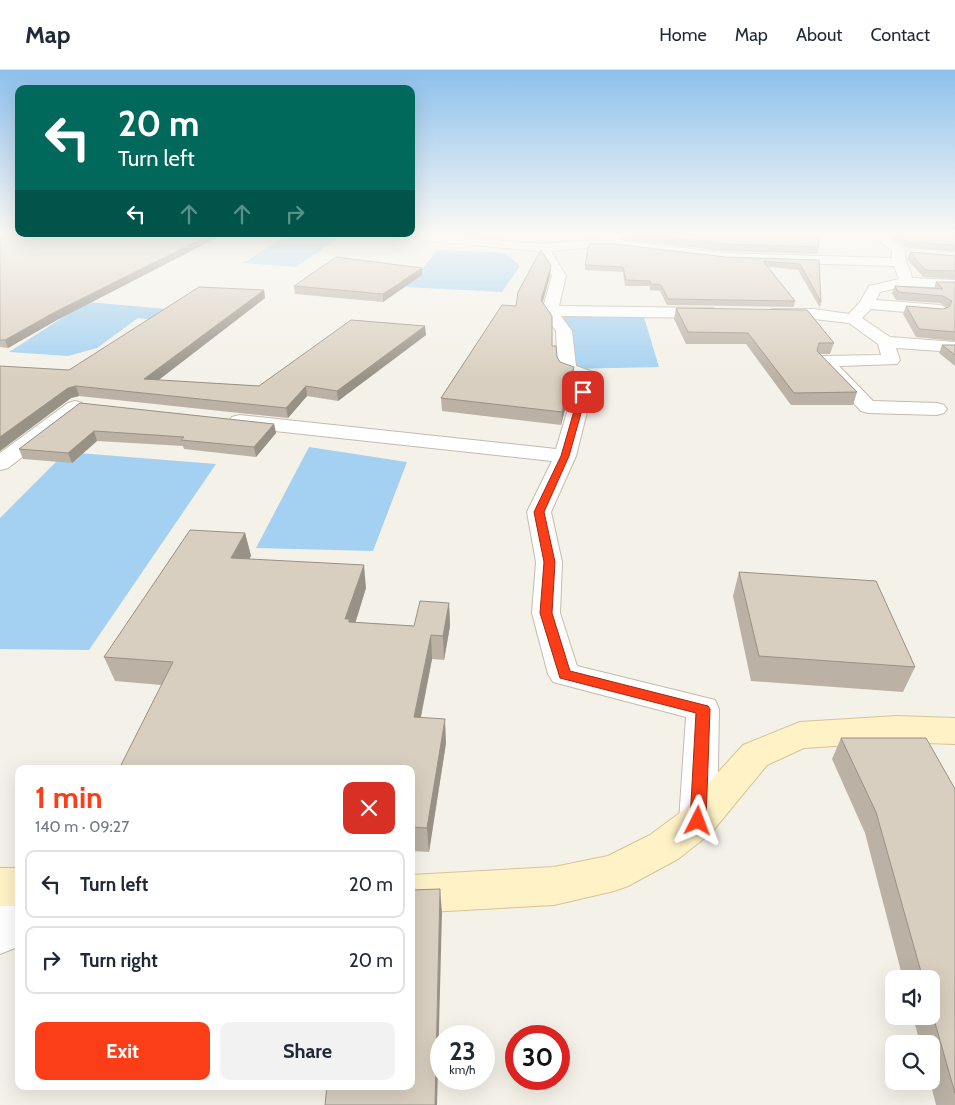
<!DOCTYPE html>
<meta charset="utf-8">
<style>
body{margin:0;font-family:Cabin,sans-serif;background:#f2f2f3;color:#1f2937;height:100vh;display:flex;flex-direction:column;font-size:19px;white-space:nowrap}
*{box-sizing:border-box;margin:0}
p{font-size:16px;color:#747a83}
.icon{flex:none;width:28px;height:28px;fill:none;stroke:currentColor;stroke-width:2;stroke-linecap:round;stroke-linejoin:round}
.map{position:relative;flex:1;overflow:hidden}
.sheet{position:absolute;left:15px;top:695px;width:400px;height:325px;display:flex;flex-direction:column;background:#fff;border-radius:10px;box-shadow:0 5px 20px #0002}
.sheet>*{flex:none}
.hud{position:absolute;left:15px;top:15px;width:400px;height:152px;border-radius:10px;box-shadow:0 5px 20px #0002;background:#00695c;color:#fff;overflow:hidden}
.fabs{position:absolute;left:885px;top:900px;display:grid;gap:10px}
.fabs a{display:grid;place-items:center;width:55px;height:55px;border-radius:10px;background:#fff;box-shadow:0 5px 20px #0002;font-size:25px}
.speed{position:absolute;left:430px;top:955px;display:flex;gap:10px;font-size:25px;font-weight:700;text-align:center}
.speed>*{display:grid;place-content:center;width:65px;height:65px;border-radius:50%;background:#fff;box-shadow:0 5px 20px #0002;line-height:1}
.speed small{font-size:12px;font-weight:400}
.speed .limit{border:8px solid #d22;background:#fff;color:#111}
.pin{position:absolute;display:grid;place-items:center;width:42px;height:42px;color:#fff;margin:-21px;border-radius:10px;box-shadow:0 2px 8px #0006}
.me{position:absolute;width:55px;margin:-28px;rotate:3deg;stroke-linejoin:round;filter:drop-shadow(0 0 4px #0008)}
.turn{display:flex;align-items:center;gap:18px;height:105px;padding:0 20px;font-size:22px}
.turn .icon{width:65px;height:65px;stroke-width:2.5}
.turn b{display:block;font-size:35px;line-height:42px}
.lanes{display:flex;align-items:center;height:48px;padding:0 20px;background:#0003;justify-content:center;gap:25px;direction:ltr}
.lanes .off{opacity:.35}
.round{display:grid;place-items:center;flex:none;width:52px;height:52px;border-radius:10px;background:#f2f2f3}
.head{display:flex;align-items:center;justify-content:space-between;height:85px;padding:0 20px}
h1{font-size:30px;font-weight:700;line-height:38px;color:#fb3d18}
.primary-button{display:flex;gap:10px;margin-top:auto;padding:10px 20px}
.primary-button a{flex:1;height:58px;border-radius:10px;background:#fb3d18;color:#fff;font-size:20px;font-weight:700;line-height:58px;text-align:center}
.primary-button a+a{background:#f2f2f3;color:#1f2937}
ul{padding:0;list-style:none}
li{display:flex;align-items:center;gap:15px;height:68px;margin:0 10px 8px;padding:0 10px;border:2px solid #e0e1e3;border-radius:10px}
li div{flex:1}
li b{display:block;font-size:19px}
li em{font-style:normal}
header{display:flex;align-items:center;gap:30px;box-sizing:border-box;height:70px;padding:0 25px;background:#fff;border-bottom:1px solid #e0e1e3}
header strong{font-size:24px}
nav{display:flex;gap:28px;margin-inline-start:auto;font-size:18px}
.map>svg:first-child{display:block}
.water{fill:#a4d1f1}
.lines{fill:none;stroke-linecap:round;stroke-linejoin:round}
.street-casing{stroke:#c3bbad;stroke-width:2}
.secondary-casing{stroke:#d4c598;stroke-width:2}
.street{fill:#fff;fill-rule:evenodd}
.secondary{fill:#fff2c7;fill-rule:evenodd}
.wall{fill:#bbb2a5}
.shaded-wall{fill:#989186}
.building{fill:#d9cfc0;stroke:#989186}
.route{fill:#fb3d18;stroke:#a32810}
</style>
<header>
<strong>Map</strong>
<nav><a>Home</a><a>Map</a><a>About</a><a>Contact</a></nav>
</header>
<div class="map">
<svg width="955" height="1035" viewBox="0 0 955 1035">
<rect width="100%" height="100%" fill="#f4f1e8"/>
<path class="water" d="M289 164 339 168 296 197 243 193Z
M438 180 505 183 520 196 502 222 406 217Z
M87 232 178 240 165 252 138 248 97 278 68 286 9 282Z
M544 243 643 244 659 297 567 299 564 261Z
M309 377 407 392 373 481 256 478Z
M66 382 216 394 89 580 0 579V448Z"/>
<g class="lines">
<defs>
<path id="street" d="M420 164 543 174 603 169 612 164H626L619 170 724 183 892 188V181L870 164H883L905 180C904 195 910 195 912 208L955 210V218L906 216 880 222 876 230 940 235 945 237 948 240 945 243 940 245 871 239 862 248 890 267 955 272V282L896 278 900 290 897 294 839 296 873 331 937 333 944 335 947 339 944 343 937 345 868 343 861 341 815 291 818 287 824 286 881 285 878 274 849 253 814 249H773L768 247 765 244 768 241 773 239H814L849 244 860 232 869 216 899 209 894 196 724 191 606 176 551 181 566 206 559 236 712 238 717 240 720 243 717 246 712 248 561 246 572 261 576 296 593 302 596 306 576 386 551 442 562 492 560 543 577 596 703 627 715 630 719 639 717 751 711 763 698 767 685 763 679 751 686 647 553 612 548 604 532 543 536 492 527 442 552 391 239 357 232 355 229 351 232 347 239 345 556 379 577 309 561 303 558 299 556 261 542 241 552 206 538 181 428 171 424 170Z
M75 331 82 333 85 337 82 341 8 398 0 400V383L68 333Z
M19 806V870L15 878 0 884V820L5 811Z"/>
<path id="secondary" d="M897 646 955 648V674L897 672 804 678 767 695 711 763 678 789 628 816 614 821 554 835 411 843V805L554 797 608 786 650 765 685 739 743 675 800 652Z
M0 798H19V836H0Z"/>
</defs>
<use href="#street" class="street-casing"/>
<use href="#secondary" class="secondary-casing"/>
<use href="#street" class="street"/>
<use href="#secondary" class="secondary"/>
</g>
<path class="wall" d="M15 164H224L57 250 8 278 0 277V168Z
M624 164H658L819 177 817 184 724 181 623 169Z
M888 164H955V182L906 178Z
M910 182 955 186V209L923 207 907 189Z
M725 187 819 190 821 232 820 238 798 200 768 197 795 231 794 237 667 235 660 221 650 220V216H625L623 202 585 200V195Z
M422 205 383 232 295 224 294 216Z
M550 206 543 232 552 276 557 287 573 310 561 355 442 341 441 328 516 236Z
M936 212H955V271L916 267 903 244 906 236 943 239 947 237 940 233 896 230 892 223 895 216 934 219Z
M264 220 265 228 158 310 259 316 426 265 338 331 307 326 288 348 79 326 71 328 0 381V296L69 300Z
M676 238 834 273 830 284H820L857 322 853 335H791L746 274H686L674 249Z
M942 275H955V296L939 283Z
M80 333 274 354 276 363 256 387 184 379 183 376 97 371 72 393 23 389 19 379Z
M245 463 251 486 249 489 366 518 355 552 414 556 449 533 450 556 444 590 432 589 421 647 446 673 429 782 411 781V699L161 615 115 611 104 587Z
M739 502 915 597 903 622 751 611 733 526Z
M841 668 955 719V1035H936L930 1011H931V974H920L913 946H931V909H903L865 763 832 689Z"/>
<path class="shaded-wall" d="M211 164H224L57 250 8 278 5 270 55 242Z
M551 196 550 206 540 240 541 230Z
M422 198V205L383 232V224Z
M264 220 265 228 147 319 144 309Z
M425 256 426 265 338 331 337 321Z
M574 297 573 310 561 355 562 342Z
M76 316 79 326 71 328 0 381V367L68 318Z
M306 316 307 326 288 348 286 338Z
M274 354 276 363 256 387 254 377Z
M94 361 97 371 72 393 68 383Z
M245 463 251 486 237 511 231 488Z
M364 495 366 518 352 564 345 549Z
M449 533 450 556 444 590 443 566Z
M431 565 432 589 416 671 414 647Z
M445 649 446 673 429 782 427 758Z
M440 819 442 843 437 1035H435Z"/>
<path class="building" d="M15 164H211L55 242 5 270H0V168Z
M640 164H818L819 177 726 174Z
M897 164H955V175L908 172Z
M606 173 725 187 819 190 821 232 800 194 763 191 795 231 668 229 661 215 651 214 650 211 626 210 623 197 585 195 589 174Z
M541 180 551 196 541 230 552 246V276H556L557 287 560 292 574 297 562 342 441 328 502 235 516 236 518 222Z
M910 182 955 186V201L925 200Z
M336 187 422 198 383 224 294 216Z
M936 212H955V262L919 259 906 236 943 239 949 237 952 231 943 226 898 222 895 216 943 219Z
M199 217 264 220 144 309 259 316 351 250 425 256 337 321 306 316 286 338 76 316 68 318 0 367V296L69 300Z
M676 238 807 240 834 273H819L817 281 857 322 794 323 748 263 688 262Z
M942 275H955V285Z
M80 333 274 354 254 377 181 370 184 367 94 361 68 383 19 379Z
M190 460 245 463 231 488 364 495 345 549H349V552L414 556 420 531 449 533 443 566 431 565 414 647 445 649 427 758 411 757V699H119L173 592 104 587Z
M739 502 876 511 915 597 759 586Z
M841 668H926L955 719V1023L931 939V909H923L876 742Z
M440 819 435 1035H325L327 1016H411V820Z"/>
<linearGradient id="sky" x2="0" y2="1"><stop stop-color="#8dc0ec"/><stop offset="0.53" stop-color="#faf9f5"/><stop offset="1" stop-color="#faf9f5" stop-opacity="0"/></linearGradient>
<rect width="955" height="308" fill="url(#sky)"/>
<path class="route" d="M580 320 587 322 569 386 544 442 555 492 552 543 570 601 708 636 710 639 706 751 703 755 698 757 692 755 690 751 696 643 560 608 540 543 544 492 534 442 561 386Z"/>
</svg>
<div class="fabs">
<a><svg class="icon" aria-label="sound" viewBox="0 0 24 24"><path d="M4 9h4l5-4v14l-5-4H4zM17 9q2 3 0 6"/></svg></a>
<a><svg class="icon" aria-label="search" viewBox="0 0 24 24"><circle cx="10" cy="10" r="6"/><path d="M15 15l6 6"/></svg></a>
</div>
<div class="speed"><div>23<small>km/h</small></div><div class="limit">30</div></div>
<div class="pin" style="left:583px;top:322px;background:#d93025"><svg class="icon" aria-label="arrive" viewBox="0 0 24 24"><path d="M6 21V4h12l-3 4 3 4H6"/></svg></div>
<svg class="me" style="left:698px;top:751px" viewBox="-20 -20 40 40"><path d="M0-17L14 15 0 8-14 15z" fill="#fb3d18" stroke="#fff" stroke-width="4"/></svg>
<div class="hud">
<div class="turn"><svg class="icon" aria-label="left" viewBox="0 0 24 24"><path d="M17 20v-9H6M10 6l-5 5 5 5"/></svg><div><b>20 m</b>Turn left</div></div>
<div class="lanes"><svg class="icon" aria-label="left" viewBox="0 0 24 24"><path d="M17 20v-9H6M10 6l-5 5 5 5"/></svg><svg class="icon off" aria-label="ahead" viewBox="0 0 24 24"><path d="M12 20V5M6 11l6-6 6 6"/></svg><svg class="icon off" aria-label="ahead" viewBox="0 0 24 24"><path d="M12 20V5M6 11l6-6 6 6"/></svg><svg class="icon off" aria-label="right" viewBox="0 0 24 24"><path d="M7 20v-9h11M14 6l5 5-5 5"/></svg></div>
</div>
<section class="sheet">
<div class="head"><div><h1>1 min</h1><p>140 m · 09:27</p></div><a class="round" style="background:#d93025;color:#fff"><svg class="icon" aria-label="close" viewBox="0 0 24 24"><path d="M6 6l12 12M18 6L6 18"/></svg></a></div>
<ul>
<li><svg class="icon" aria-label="left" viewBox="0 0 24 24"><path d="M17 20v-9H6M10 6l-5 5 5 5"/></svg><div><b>Turn left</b></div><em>20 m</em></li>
<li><svg class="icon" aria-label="right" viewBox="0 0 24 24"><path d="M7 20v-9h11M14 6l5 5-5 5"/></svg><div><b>Turn right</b></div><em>20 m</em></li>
</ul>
<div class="primary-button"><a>Exit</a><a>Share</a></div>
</section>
</div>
